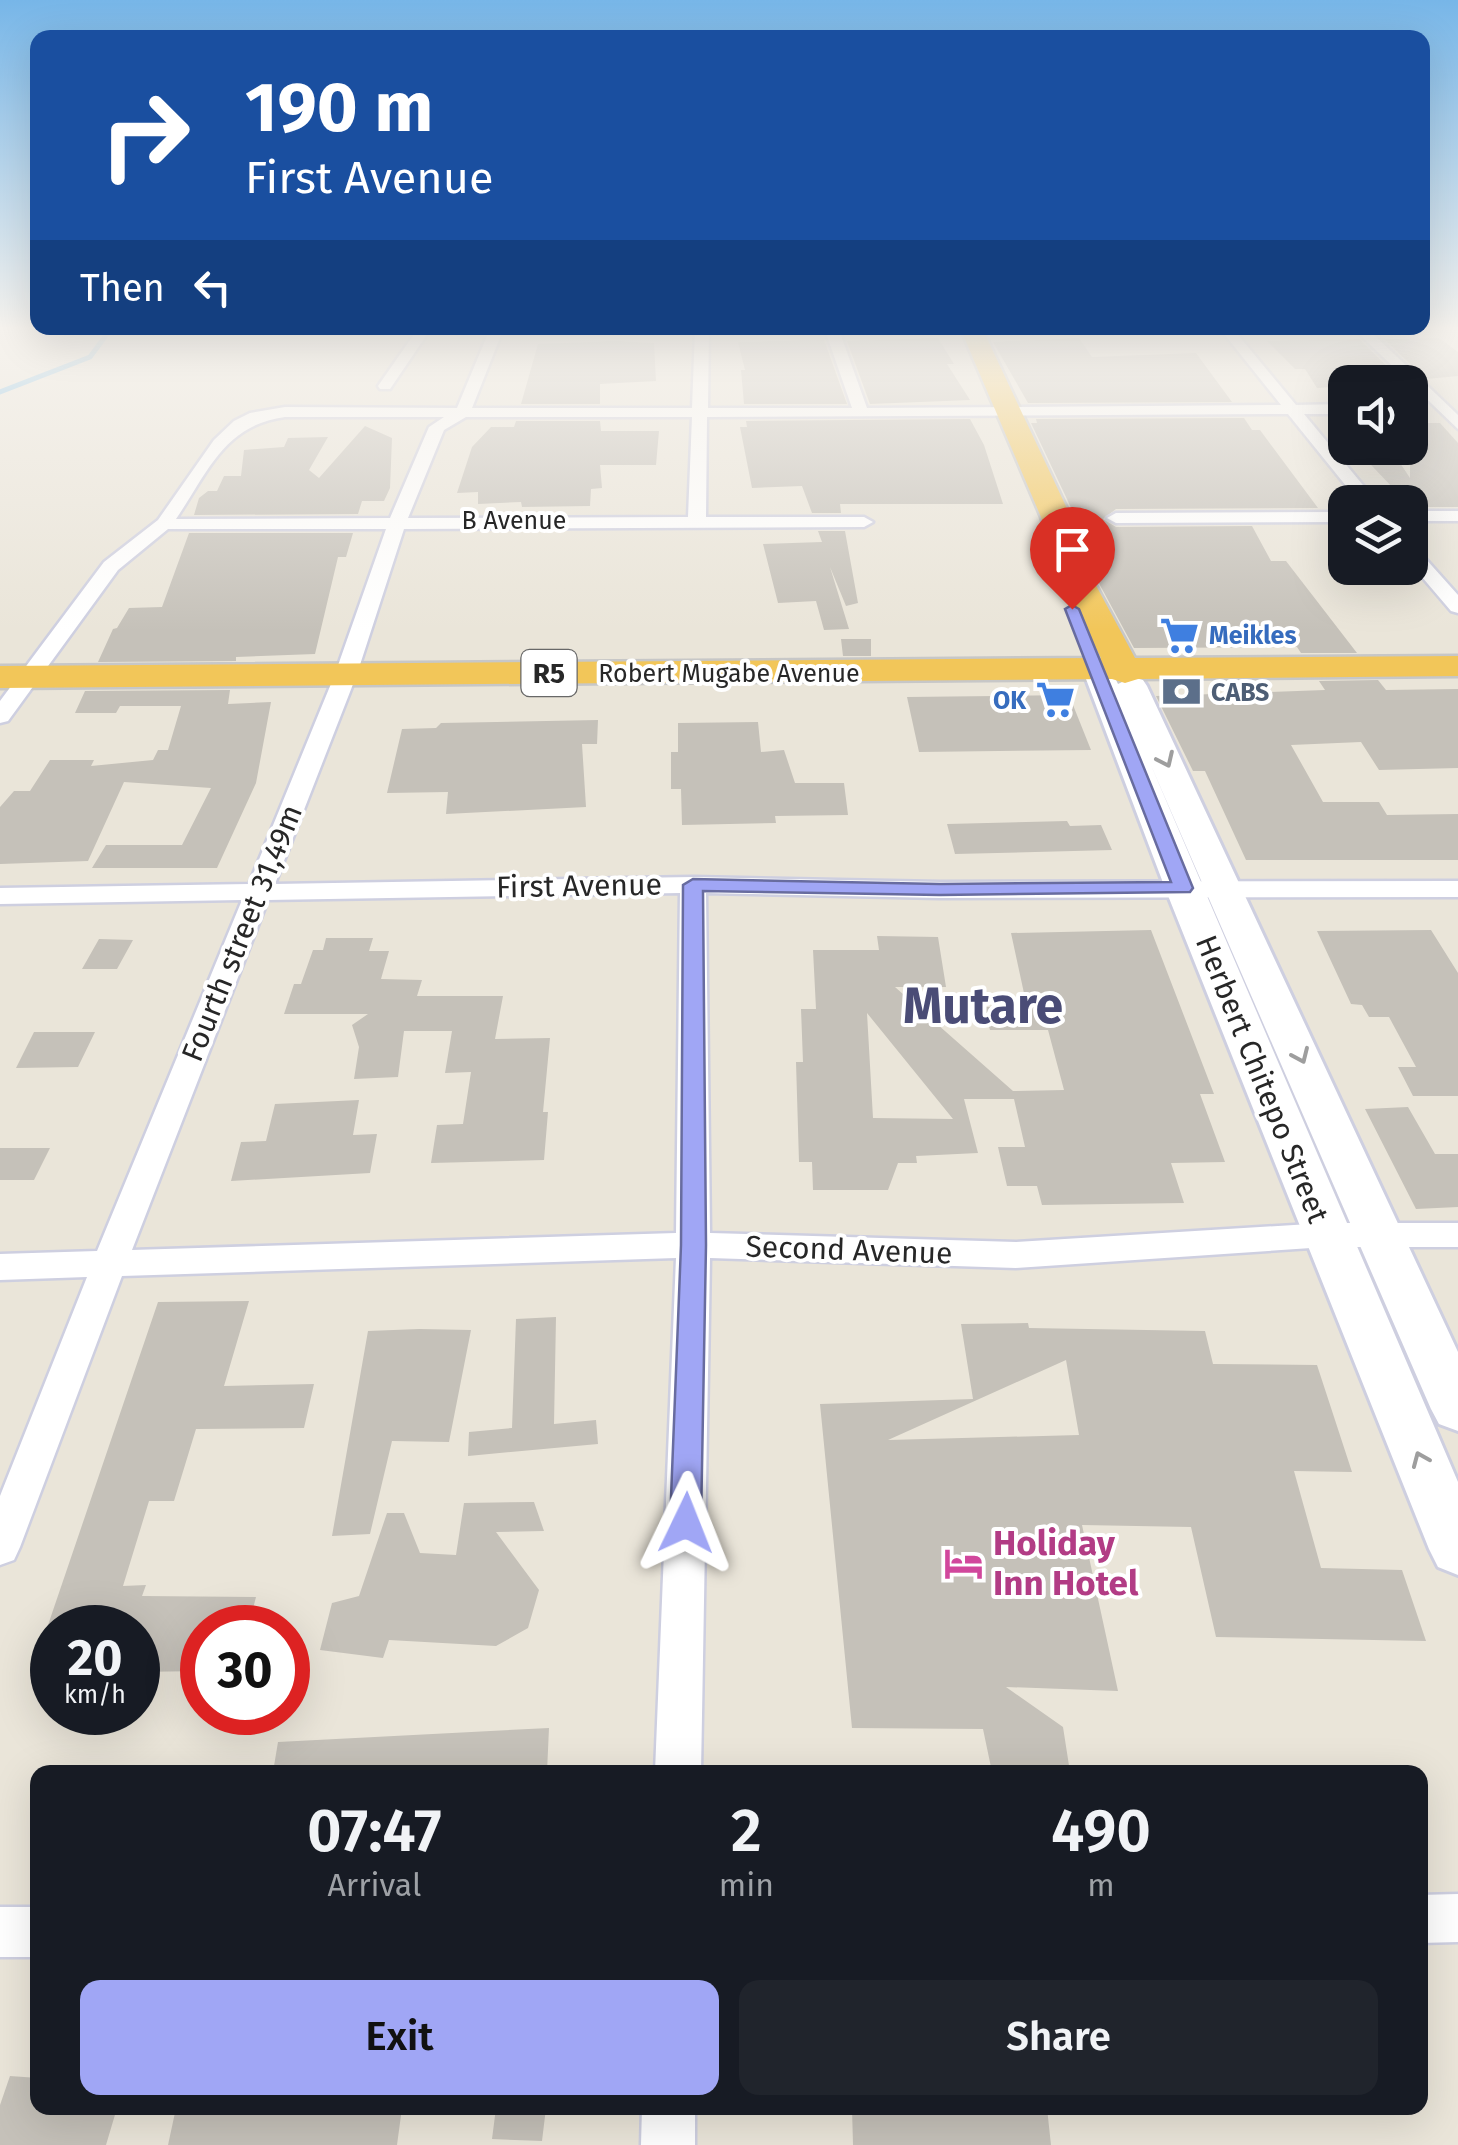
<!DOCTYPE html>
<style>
body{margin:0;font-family:"Fira Sans",sans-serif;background:#20242c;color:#f1f3f6;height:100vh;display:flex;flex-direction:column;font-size:38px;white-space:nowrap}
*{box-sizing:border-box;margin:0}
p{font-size:32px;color:#9ea1a6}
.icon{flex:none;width:55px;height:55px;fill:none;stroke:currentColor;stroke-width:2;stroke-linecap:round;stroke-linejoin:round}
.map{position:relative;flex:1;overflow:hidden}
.side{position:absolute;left:30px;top:1765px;width:1398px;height:350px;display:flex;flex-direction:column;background:#171b24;border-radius:20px;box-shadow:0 10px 40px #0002}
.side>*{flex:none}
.top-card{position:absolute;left:30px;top:30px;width:1400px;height:305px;border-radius:20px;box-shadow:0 10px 40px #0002;background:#1a4fa0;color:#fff;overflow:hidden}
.tools{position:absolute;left:1328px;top:365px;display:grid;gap:20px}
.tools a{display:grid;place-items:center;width:100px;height:100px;border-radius:20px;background:#171b24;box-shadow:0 10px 40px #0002;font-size:50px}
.speed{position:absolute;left:30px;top:1605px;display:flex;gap:20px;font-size:50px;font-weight:700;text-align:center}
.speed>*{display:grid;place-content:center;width:130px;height:130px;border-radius:50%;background:#171b24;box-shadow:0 10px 40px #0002;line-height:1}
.speed small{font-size:25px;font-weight:400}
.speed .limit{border:15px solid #d22;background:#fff;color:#111}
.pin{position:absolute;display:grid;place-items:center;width:85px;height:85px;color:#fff;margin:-102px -42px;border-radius:50% 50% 50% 0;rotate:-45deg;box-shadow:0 0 10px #0007}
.pin .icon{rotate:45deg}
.me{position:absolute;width:110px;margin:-55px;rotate:2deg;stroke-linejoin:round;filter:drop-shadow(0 0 8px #0008)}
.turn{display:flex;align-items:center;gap:35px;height:210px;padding:0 50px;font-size:45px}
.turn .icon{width:130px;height:130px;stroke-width:2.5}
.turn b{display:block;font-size:70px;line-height:85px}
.then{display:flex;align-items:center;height:95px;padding:0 50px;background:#0003;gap:20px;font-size:38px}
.eta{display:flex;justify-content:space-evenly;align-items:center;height:170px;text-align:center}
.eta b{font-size:60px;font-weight:600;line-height:70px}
.button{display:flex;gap:20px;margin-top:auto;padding:20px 50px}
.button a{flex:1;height:115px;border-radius:20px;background:#a0a6f5;color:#111;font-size:40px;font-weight:600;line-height:115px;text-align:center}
.button a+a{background:#20242c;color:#f1f3f6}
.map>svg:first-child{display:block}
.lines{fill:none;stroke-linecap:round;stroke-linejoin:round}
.stream{stroke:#6eb9e9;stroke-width:5}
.building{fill:#c5c1b9;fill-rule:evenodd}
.minor-casing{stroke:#cecfe0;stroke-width:5}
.secondary-casing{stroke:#cecfe0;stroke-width:6}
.trunk-casing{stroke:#c7c7c7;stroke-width:5}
.minor{fill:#fff;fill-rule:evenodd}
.secondary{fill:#fff;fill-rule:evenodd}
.trunk{fill:#f2c659;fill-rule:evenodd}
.oneway{stroke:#9e9e9e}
.route{fill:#a0a6f5;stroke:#686c9f;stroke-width:2.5}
.labels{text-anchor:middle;stroke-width:8;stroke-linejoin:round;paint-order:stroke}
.far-street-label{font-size:25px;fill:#272727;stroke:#fff}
.far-shop-label{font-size:25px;font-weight:bold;fill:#366cbe;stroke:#fff;text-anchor:start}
.far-service-label{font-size:25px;font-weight:bold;fill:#4e5e75;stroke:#fff;text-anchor:start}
.shield{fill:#fff;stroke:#686868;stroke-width:2.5}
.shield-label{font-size:28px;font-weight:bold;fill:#272727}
.street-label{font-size:30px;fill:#272727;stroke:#fff}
.near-hotel-label{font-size:35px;font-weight:bold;fill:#b23c85;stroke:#fff;text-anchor:start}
.town-label{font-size:50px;font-weight:bold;fill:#4a4c76;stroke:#fff}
</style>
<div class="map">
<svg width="1458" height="2145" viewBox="0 0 1458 2145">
<rect width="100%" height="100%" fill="#eae5d9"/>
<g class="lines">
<path class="stream" d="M0 392 90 357 110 330"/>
</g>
<path class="building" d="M938 338 954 364H947L970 400 870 404 847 341Z
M1079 338 1092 357 1196 353 1232 402 1028 403 993 342Z
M1439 338 1458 352V376L1426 379 1384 339Z
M1359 339 1403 382H1345V386L1317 388 1305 369H1295L1267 341Z
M824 340 847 404H744L741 370H745L738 342Z
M615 341 654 343 656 381 600 384V404H521L538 344Z
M1244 418 1252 430H1260L1318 508 1116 509 1103 519 1116 527 1252 526 1271 561H1286L1357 653H1301L1297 647 1134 648 1095 576 1083 533 1031 423H1037L1036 419Z
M970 419 984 445 1003 504H840L841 513H812L802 486 752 488 740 427H747L746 421Z
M516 421H600L601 431H659L656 465H600L602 488 591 489 590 506 522 507 521 502 478 504V492L457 493 472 447 491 427H514Z
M1410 423H1440L1458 443V507H1411L1355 448H1390L1410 478Z
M365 426 392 438 390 488 384 501H362L358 514 194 515 199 498 208 491H217L224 476H241L244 450 284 447 288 438 328 437 309 470 319 478Z
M818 531H845L858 603 846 606 830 567 849 629 824 630 816 601 778 603 763 544 822 542Z
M189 533H353L346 557H338L315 654 236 657V661L98 662 113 629 117 628 129 608 162 607Z
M841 639H871V656H843Z
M1378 680 1386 690 1458 689V768L1379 770 1361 742 1291 745 1323 802H1379L1387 815 1458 814V860H1246L1205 771H1193L1156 696 1325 690 1319 681Z
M230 690 228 704 271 702 256 783 217 868H92L106 845H182L211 788 124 782 88 861 0 864V807L14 791H30L50 760H94L91 766 153 760 158 750H168L181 706H120L116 713H75L85 691Z
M1069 695 1091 750 919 752 907 697Z
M598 720 597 744H582L586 807 446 814 448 792 387 793 402 729 436 728 441 723Z
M758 722 761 752 784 750 795 783H844L848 815 775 816 776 823 682 825 681 789H671V752H678V723Z
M1067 821 1070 826 1101 825 1112 850 955 854 947 824Z
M1151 930 1214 1094H1200L1225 1162 1171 1163 1184 1203 1042 1205 1037 1186H1007L998 1147H1025L1014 1099H964L978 1153 916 1156 917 1163H898L888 1190H813L812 1162H799L796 1062H803L801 1009H816L813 950H879L877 936 938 937 946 987H895L1013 1091 1064 1090 1048 1030H990L984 1007H1027L1011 933ZM867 1013 953 1119 873 1118Z
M1431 930 1458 973V1096H1413L1398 1067H1416L1389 1017H1369L1362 1005 1351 1004 1317 931Z
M326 938H373L369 951H389L381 979 422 980 417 996H503L495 1039 550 1038 543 1112H548L544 1160 431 1163 437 1125 463 1124 471 1072 445 1073 452 1031H404L398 1077 354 1079 359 1047 352 1025 368 1014H284L294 984H301L313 950H323Z
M99 939 133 940 117 969H82Z
M34 1032H95L78 1067 16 1068Z
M359 1100 353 1135 377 1134 370 1173 231 1181 241 1142 266 1141 275 1104Z
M1408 1107 1435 1154H1458V1207L1416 1209 1365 1109Z
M0 1148H50L34 1180H0Z
M249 1301 224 1386 314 1384 304 1428 196 1429 174 1501H149L123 1586 146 1585 142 1596 256 1597 248 1628H202V1671L138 1672V1628H47L158 1302Z
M556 1317 554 1424 596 1420 598 1444 468 1456 469 1432 512 1428 516 1319Z
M1028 1323 1029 1328 1205 1331 1213 1364 1317 1365 1352 1472 1294 1471 1321 1568 1402 1570 1426 1641 1216 1637 1191 1527 1082 1525 1118 1691 1006 1687 1063 1727 1070 1772H992L983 1729 852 1728 820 1404 973 1399 961 1324ZM1066 1360 1079 1435 888 1440Z
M419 1329 471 1330 449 1442 392 1441 370 1534 332 1536 368 1331Z
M534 1502 544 1531 496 1532 539 1590 528 1628 496 1646 389 1640 383 1658 320 1650 332 1603 359 1596 387 1513H404L420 1553 456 1555 464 1503Z
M549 1728 547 1772H273L278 1742Z
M10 2076 38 2078V2108H117L106 2145H0V2105Z
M176 2108H402L397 2145H168Z
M496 2108H546L542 2141 492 2139Z
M852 2108H1047L1051 2145H853Z"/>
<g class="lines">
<defs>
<path id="minor" d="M417 330H430L390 389H380L378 386Z
M453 330H604L598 334 501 335 472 408H692L695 330H709L708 408H852L825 330H839L867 408 1281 405 1221 330H1234L1296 405 1345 404V414H1304L1377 502H1359L1288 414 707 417 706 517H864L873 522 864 527 404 529 357 674 275 884 693 877 940 882 1458 881V897L940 898 706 893 710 1233 1016 1242 1326 1223H1458V1247H1326L1016 1268 710 1258 701 1772H655L676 1258 122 1276 20 1547 14 1560 0 1565V1496L87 1277 0 1280V1254L97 1251 242 900 0 904V888L249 884 335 674 386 529H168L118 570 8 721 0 723V701L104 562 158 520 214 440 234 421 250 413 285 407 457 408 487 336H459ZM285 417H444L429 427 390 518 176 519C208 472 224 425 285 417ZM466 417H692L688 517 408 518 444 430ZM680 893 676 1233 132 1250 268 900Z
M1355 330H1369L1458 415V429Z
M1410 511H1458V521H1410Z
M1345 512V522L1116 523 1107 518 1116 513Z
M1410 546 1416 548 1458 595V613L1451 611 1410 563Z
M1458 1894V1942L1420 1943V1895Z
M0 1907H38V1957H0Z
M642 2108H695V2145H641Z"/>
<path id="secondary" d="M1098 662 1109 665 1118 684 1132 677 1143 680 1147 686 1458 1352V1431L1439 1424 1431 1409 1150 763 1458 1482V1575L1438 1567 1429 1549 1165 888 1083 671 1087 665Z"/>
<path id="trunk" d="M961 330H983L1071 517 1092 578 1135 658 1458 656V676L1138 679 1125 683 1112 679 0 688V666L1101 658 1060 578 1041 517Z"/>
</defs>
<use href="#minor" class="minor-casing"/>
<use href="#secondary" class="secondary-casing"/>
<use href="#trunk" class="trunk-casing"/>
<use href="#minor" class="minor"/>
<use href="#secondary" class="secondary"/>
<use href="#trunk" class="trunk"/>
</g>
<defs><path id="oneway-chevron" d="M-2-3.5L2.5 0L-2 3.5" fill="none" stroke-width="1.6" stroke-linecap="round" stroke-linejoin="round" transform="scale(2.5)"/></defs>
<g class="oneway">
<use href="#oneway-chevron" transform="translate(1166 760) rotate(65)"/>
<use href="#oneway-chevron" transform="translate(1301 1056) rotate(66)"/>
<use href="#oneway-chevron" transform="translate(1420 1459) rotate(-113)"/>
</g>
<linearGradient id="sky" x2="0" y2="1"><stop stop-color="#77b6e8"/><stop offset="0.52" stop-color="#f6f3ee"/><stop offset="1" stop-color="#f6f3ee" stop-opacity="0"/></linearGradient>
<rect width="1458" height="631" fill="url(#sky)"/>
<path class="route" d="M1072 605 1079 609 1193 888 1190 892 940 895 703 891 706 1245 701 1523 696 1533 686 1537 675 1533 670 1523 681 1245 683 885 693 879 940 884 1171 882 1065 609Z"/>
<defs>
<symbol id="supermarket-bare" viewBox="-9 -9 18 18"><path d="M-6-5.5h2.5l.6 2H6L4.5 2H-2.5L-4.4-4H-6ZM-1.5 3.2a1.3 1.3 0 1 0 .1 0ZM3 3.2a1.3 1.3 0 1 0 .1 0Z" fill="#3f7fe0" stroke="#fff" stroke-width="2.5" paint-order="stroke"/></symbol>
<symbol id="bank-bare" viewBox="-9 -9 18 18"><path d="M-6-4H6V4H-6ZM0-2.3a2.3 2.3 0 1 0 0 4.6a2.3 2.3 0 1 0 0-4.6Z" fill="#5c6f8a" stroke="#fff" stroke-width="2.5" paint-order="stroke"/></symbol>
<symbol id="hotel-bare" viewBox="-9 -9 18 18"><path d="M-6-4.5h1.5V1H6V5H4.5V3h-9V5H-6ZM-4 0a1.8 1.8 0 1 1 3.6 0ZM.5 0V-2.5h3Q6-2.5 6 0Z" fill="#d1479c" stroke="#fff" stroke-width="2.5" paint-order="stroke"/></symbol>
</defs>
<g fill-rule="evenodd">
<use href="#supermarket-bare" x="1152" y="608" width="55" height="55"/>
<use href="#bank-bare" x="1154" y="664" width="55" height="55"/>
<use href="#supermarket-bare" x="1028" y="672" width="55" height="55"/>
<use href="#hotel-bare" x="936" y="1536" width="55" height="55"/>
</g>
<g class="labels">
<g class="far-street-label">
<text x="514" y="529">B Avenue</text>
<text x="729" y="682">Robert Mugabe Avenue</text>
</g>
<g class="far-shop-label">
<text x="1209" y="644">Meikles</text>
<text x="1026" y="709" text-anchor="end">OK</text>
</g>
<g class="far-service-label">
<text x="1211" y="701">CABS</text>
</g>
<rect class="shield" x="521.5" y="650" width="55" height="46" rx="8"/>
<g class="shield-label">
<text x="549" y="683">R5</text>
</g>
<g class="street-label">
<text transform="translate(579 886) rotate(-1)" y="10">First Avenue</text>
<text transform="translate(242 933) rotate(-68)" y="10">Fourth street 31,49m</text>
<text transform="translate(1262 1079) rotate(68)" y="10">Herbert Chitepo Street</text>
<text transform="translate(849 1250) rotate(2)" y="10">Second Avenue</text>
</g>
<g class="near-hotel-label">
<text x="993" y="1555">Holiday<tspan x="993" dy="40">Inn Hotel</tspan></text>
</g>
<g class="town-label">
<text x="983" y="1023">Mutare</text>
</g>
</g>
</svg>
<div class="tools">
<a><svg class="icon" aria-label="sound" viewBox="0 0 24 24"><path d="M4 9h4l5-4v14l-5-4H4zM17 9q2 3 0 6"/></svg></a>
<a><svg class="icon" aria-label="layers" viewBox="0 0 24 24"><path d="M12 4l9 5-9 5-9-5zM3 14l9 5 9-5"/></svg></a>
</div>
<div class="speed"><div>20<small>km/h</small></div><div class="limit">30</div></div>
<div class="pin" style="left:1072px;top:609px;background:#d93025"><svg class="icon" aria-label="arrive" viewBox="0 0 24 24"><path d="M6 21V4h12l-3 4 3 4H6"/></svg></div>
<svg class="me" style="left:686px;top:1523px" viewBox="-20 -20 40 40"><path d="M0-17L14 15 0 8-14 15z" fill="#a0a6f5" stroke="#fff" stroke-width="4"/></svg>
<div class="top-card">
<div class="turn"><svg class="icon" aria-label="right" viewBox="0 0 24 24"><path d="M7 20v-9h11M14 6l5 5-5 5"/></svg><div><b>190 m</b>First Avenue</div></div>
<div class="then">Then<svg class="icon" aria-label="left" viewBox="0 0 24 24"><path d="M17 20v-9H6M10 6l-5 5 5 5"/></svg></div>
</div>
<section class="side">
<div class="eta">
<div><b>07:47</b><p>Arrival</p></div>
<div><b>2</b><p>min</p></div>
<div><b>490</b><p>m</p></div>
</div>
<div class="button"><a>Exit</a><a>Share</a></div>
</section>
</div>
